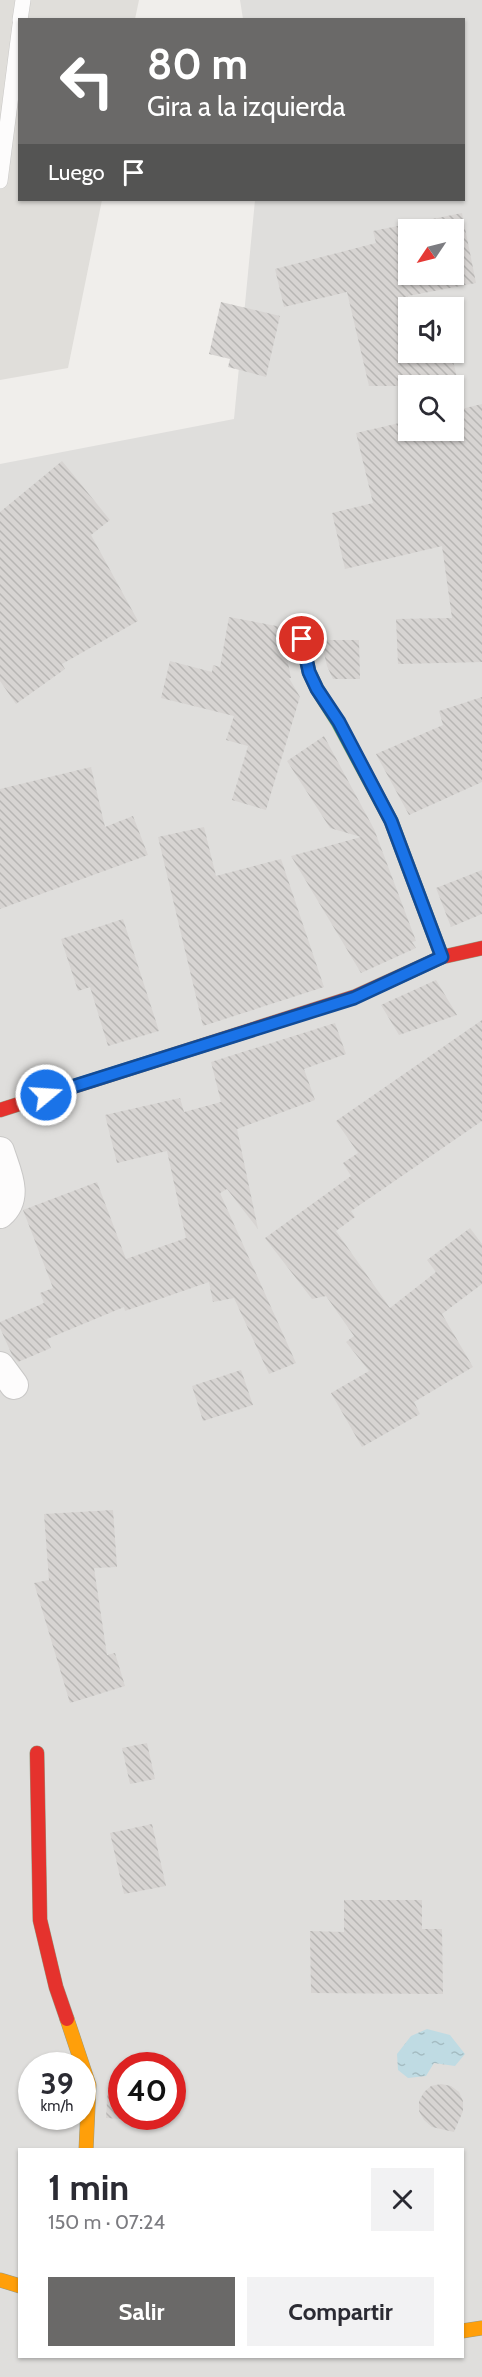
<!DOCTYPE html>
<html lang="es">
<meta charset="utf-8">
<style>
body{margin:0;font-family:Cabin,sans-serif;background:#f2f2f3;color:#2b2b33;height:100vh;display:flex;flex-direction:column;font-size:22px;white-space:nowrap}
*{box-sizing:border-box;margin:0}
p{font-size:20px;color:#7c7c81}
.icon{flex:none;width:33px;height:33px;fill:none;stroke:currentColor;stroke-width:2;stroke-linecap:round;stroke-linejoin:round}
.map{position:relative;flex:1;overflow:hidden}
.panel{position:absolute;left:18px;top:2148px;width:446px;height:210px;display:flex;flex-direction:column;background:#fff;border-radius:0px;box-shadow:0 2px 4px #0004}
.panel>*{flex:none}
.top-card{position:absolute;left:18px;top:18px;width:447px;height:183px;border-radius:0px;box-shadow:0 2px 4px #0004;background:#6a6968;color:#fff;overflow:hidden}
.needle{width:39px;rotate:235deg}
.buttons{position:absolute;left:398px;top:219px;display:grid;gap:12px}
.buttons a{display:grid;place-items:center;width:66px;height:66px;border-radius:0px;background:#fff;box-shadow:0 2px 4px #0004;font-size:30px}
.speed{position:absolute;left:18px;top:2052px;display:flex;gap:12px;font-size:30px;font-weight:700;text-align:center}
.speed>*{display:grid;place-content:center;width:78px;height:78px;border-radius:50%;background:#fff;box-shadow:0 2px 4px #0004;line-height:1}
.speed small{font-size:15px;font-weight:400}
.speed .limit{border:9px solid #d22;background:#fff;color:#111}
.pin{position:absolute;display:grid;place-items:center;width:51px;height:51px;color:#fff;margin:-26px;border:3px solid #fff;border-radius:50%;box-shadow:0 2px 6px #0007}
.me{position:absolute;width:66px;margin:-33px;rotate:72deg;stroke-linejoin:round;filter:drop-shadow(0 0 4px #0008)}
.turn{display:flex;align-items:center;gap:21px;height:126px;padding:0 30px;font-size:27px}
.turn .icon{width:78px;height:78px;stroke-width:2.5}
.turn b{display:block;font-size:42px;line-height:51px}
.then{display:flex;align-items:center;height:57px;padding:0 30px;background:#0003;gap:12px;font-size:22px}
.round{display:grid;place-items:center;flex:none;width:63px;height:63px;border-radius:0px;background:#f2f2f3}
.headline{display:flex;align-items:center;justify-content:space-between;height:102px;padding:0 30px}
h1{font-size:36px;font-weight:800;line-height:45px}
.button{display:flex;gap:12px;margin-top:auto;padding:12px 30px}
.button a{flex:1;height:69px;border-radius:0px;background:#6a6968;color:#fff;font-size:24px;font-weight:800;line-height:69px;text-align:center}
.button a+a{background:#f2f2f3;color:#2b2b33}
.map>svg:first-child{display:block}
.residential{fill:#dfdedc;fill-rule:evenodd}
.airport{fill:#e0deda}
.water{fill:url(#water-ripples)}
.building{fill:url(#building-back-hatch);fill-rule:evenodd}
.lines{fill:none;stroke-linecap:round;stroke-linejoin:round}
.lane-casing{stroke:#c9c8c7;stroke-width:16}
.street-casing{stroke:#c9c8c7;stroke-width:30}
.fast-casing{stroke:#999a82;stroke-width:15}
.slow-casing{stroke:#999a82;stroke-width:15}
.jam-casing{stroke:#999a82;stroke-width:15}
.lane{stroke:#fdfcfc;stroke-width:15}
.street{stroke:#fdfcfc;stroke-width:28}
.fast{stroke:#30b455;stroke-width:14}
.slow{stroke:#ff9f0a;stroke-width:14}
.jam{stroke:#e5322d;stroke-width:14}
.route-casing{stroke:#114b97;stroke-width:15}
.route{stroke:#1a73e8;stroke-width:10}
</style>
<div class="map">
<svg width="482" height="2377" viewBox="0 0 482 2377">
<defs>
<pattern id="water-ripples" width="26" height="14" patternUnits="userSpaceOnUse" patternTransform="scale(1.5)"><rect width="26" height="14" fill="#bfdbe3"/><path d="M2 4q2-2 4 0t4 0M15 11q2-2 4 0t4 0" fill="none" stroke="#a4bcc2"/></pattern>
<pattern id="building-back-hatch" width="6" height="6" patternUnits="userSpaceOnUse" patternTransform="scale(1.5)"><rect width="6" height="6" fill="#d7d4d2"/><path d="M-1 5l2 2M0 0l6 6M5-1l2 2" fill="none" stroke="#b8b6b4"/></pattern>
</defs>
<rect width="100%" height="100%" fill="#f0eeeb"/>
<path class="residential" d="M240 0H482V2377H0V464L234 419 255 200H464V20L243 19ZM408 230H453V274H408ZM408 308H453V352H408ZM408 386H453V430H408ZM32 2066H82V2116H32ZM122 2066H172V2116H122ZM20 2150H462V2356H20Z"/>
<path class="airport" d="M0 0H139L135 19 20 20V200H102L68 368 0 380Z"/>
<path class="water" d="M427 2029 450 2035 465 2054 455 2066 434 2063 426 2076 408 2078 398 2070 397 2054 411 2036Z"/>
<path class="building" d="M462 213 476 283 408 296V352H451L459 386H369L347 292 284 307 275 269 376 243 373 231ZM408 230H453V274H408Z
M221 302 280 316 266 377 228 367 230 359 209 354Z
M482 404V662L398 664 396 619 452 618 442 546 345 569 332 513 373 503 356 433 408 421V430H453V411Z
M62 461 110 520 91 535 138 621 62 664 65 669 16 704 0 681V512Z
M229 617 287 628 284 634V642L291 678H289L300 697 266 810 232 800 248 746 226 740 234 716 161 698 170 661 212 672 213 665 220 667Z
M321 640H359L360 679H333L327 666Z
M482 697V782L409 815 376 754 443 725 439 711Z
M324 736 374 829 416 941 412 942 416 948 361 973 291 856 361 837 330 828 287 761Z
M91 767 105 827 133 816 148 855 0 909V789Z
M204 827 216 876 281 859 324 987 203 1026 158 837Z
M482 870V914L451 927 436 888Z
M123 919 159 1031 108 1046 90 987 78 991 61 939Z
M436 980 457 1015 399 1035 381 1005Z
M482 1020V1121L351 1211 355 1217 336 1231 390 1308 436 1272 427 1260 470 1228 482 1244V1284L442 1314 473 1367 414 1402 420 1414 362 1447 331 1393 369 1371 346 1342 354 1336 326 1296 312 1299 265 1238 351 1176 343 1163 358 1153 336 1121Z
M335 1023 346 1054 304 1069 315 1100 237 1129 258 1229 227 1189 220 1193 296 1363 269 1374 234 1298 213 1302 209 1282 125 1311 124 1307 47 1339 51 1348 18 1362 12 1355 0 1328V1322L44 1303 40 1293 53 1288 23 1210 97 1182 126 1259 186 1238 167 1151 117 1163 105 1115 180 1098 184 1112 221 1102 211 1062Z
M241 1370 253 1405 203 1421 192 1386Z
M113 1510 117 1567 94 1568 107 1655 115 1653 125 1686 70 1703 34 1583 49 1580 44 1514Z
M147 1743 155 1779 130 1784 122 1748Z
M152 1824 166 1886 124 1894 110 1833Z
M344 1900H422V1929H442L443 1994 311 1993 310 1931 344 1932Z
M441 2084 451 2086 459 2092 463 2101V2111L454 2132 432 2127 424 2120 419 2111V2101L424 2092 431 2086Z
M108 2085H122V2119L106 2118Z"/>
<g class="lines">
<defs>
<path id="lane" d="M20 20 23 0
M0 181 20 25"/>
<path id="street" d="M0 1151C7 1173 20 1197 0 1214
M0 1366 14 1385"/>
<path id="fast" d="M302 639 309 672 317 689 338 722 391 821 442 957"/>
<path id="slow" d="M67 2019 89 2085 86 2150
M0 2280 20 2286
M462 2331 482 2328"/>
<path id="jam" d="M0 1110 354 997 442 957 482 948
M37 1753 40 1920 56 1987 67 2019"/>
</defs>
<use href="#lane" class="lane-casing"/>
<use href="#street" class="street-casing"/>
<use href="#fast" class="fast-casing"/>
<use href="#slow" class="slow-casing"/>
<use href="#jam" class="jam-casing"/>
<use href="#lane" class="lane"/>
<use href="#street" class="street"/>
<use href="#fast" class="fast"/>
<use href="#slow" class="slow"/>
<use href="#jam" class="jam"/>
</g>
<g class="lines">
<defs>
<path id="route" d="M46 1095 354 998 442 957 391 821 339 722 317 689 309 672 302 639"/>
</defs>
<use href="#route" class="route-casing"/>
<use href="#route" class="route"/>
</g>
</svg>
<div class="buttons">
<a><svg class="needle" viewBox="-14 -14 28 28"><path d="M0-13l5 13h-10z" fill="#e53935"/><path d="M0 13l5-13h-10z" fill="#7c7c81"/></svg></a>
<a><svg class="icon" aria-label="sound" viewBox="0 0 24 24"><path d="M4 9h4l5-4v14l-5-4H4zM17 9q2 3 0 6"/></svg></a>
<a><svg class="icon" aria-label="search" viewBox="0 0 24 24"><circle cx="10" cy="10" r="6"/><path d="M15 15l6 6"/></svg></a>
</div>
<div class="speed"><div>39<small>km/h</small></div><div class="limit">40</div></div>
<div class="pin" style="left:302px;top:639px;background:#d93025"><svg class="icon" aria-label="arrive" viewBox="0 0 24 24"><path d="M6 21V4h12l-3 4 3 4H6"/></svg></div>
<svg class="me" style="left:46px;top:1095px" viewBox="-20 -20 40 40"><circle r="17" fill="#1a73e8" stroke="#fff" stroke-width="3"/><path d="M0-11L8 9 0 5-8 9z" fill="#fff"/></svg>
<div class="top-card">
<div class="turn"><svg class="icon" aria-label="left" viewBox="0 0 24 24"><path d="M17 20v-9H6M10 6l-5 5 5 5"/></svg><div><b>80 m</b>Gira a la izquierda</div></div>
<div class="then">Luego<svg class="icon" aria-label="arrive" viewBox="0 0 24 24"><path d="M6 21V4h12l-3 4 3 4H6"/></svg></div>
</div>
<section class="panel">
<div class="headline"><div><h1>1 min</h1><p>150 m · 07:24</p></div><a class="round"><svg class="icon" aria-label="close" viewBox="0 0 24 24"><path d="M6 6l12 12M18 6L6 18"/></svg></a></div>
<div class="button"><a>Salir</a><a>Compartir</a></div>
</section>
</div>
